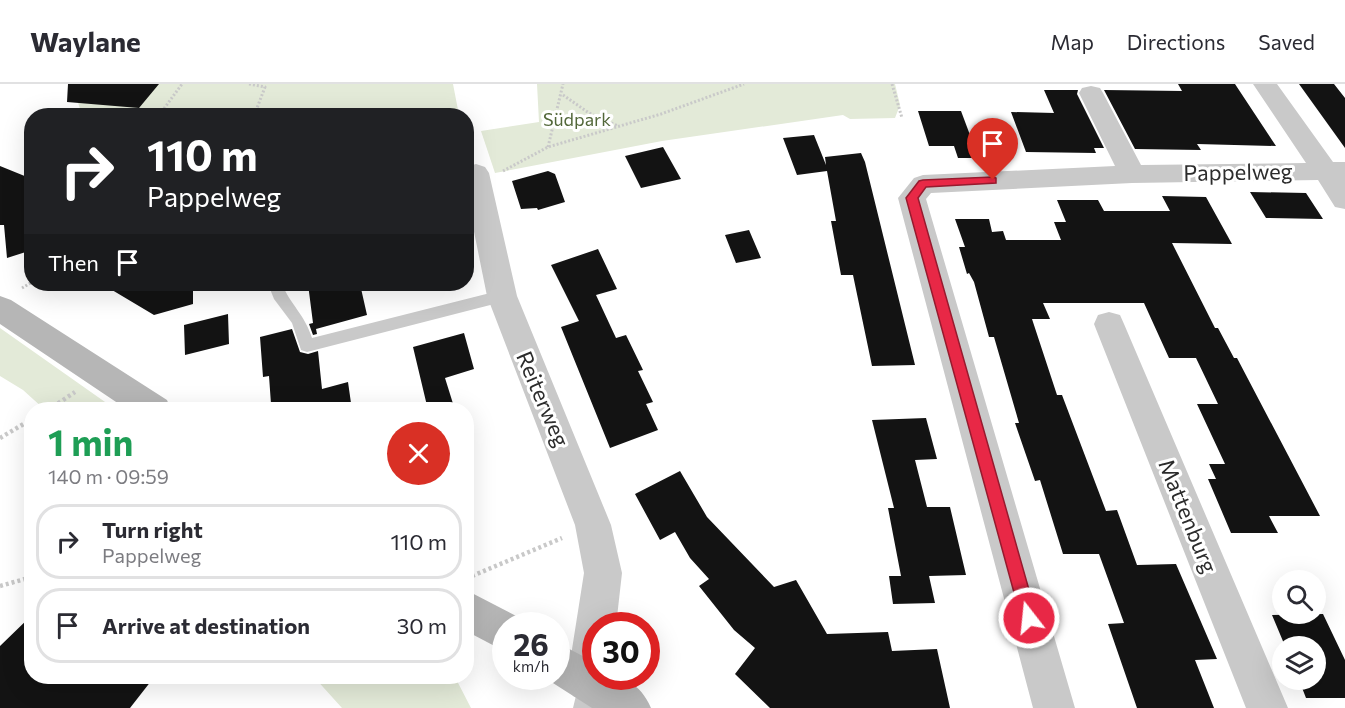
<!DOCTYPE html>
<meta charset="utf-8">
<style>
body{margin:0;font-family:Commissioner,sans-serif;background:#f7f7f7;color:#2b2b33;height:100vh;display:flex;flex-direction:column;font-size:22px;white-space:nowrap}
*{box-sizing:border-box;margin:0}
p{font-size:20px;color:#7c7c81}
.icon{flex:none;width:33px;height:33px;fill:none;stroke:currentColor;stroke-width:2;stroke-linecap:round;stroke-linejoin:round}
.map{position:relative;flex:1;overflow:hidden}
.panel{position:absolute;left:24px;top:318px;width:450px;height:282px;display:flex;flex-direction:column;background:#fff;border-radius:24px;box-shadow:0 6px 24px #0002}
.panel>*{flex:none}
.top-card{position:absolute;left:24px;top:24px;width:450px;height:183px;border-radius:24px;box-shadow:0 6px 24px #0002;background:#202124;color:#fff;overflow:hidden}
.buttons{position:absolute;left:1272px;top:486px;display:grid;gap:12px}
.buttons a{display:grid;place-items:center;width:54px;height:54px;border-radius:50%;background:#fff;box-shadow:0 6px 24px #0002;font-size:30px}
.speed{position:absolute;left:492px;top:528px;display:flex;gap:12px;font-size:30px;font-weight:700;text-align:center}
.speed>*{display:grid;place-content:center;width:78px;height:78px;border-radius:50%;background:#fff;box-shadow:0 6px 24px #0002;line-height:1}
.speed small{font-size:15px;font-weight:400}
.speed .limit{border:9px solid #d22;background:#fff;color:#111}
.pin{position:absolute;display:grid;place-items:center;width:51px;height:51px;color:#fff;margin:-62px -26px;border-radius:50% 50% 50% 0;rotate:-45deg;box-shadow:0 0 6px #0007}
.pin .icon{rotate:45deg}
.me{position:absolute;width:66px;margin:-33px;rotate:344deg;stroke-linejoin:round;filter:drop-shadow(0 0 4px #0008)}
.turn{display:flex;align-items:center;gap:21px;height:126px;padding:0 24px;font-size:27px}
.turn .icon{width:78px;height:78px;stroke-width:2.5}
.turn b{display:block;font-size:42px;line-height:51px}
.then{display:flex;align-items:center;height:57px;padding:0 24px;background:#0003;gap:12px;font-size:22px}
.round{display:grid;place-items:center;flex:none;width:63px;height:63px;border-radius:32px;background:#f7f7f7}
.overview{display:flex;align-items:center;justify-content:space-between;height:102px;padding:0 24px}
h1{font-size:36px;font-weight:700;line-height:45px;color:#1e9e55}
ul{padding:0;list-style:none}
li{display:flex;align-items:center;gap:18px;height:75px;margin:0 12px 9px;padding:0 12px;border:3px solid #e1e1e2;border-radius:24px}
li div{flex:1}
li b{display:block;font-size:22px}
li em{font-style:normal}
header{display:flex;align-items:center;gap:36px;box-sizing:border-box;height:84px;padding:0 30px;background:#fff;border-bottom:2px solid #e1e1e2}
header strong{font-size:28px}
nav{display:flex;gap:33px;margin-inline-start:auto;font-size:21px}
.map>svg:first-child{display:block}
.green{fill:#e3ead8}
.building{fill:#131313}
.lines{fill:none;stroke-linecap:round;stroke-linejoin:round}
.path-far1{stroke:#c9c9c9;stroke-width:3;stroke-dasharray:2 2;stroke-linecap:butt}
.path{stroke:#c9c9c9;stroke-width:4.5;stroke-dasharray:3 3;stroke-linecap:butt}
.lane{fill:#c9c9c9;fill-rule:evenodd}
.street{fill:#c9c9c9;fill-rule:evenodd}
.secondary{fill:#b6b6b6;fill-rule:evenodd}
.route{fill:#e82846;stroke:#971a2e;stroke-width:1.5}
.labels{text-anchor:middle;stroke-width:6;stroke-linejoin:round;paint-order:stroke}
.far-park-label{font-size:18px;fill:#526739;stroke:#fff}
.street-label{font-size:22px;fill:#2c2c2c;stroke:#fff}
</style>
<header>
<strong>Waylane</strong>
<nav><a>Map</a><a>Directions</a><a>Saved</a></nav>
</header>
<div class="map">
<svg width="1345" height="624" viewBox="0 0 1345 624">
<rect width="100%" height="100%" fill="#fff"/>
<path class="green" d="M72 0H453L459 31H82Z
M537 0H895L900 21 895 34 850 35 843 31 662 57 495 89 481 47 539 38Z
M0 244 115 325H44L23 306 0 292Z
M314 593H455L471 624H342Z"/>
<path class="building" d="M68 0H159L139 24 67 18Z
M1178 0H1235L1276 62 1197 60 1201 66 1135 65 1104 6 1182 7Z
M1299 0H1334L1345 14V64Z
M1044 6H1078L1077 10 1104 64H1094L1096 69 1026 68 1011 28 1054 29Z
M918 27H961L970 51 981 50 990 74H958L954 62H929Z
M814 51 826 81 825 73 861 69 865 78 915 281 872 282 853 191H841L831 137H836L827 87 797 91 783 54Z
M663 63 681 95 641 104 625 72Z
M0 82 32 95V166L7 174 4 141H0Z
M548 87 555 90 565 118 538 126 537 124 521 125 512 97Z
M1250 108 1306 109 1323 135 1266 134Z
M1162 112 1206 113 1232 160 1172 159 1215 244H1218L1234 274H1237L1320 432H1269L1278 449H1231L1208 395H1216L1209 380H1225L1197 320H1218L1196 274H1169L1144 219H1043L1050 235H1032L1057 311H1062L1106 427 1117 426 1137 481 1176 480 1217 575 1195 576 1214 624H1137L1108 540 1124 539 1099 470H1063L1040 396 1035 397 1015 339H1019L994 253H989L974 198 969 189 967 190 959 163H965L955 135H989L992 148 1003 147 1006 156H1061L1054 138H1066L1057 116H1098L1104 127H1170Z
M749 146 761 174 736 179 725 151Z
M598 165 617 205 596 211 616 254 626 251 643 286 638 287 653 318 646 320 658 346 610 364 561 243 579 237 551 181Z
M102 200H193V220L154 231Z
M308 200H360L367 231 316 245 317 250 313 251 309 240 313 239Z
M228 230 229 260 185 271 184 241Z
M292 245 300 268 308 270 318 267 322 305 348 298 352 326H276L275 319 271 320 269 292 263 293 260 253Z
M464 249 474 285 445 294 455 326H428L413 263Z
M926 334 937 375 915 376 927 423H950L966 491 929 492 935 519 893 520 889 492H901L888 424H894L872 336Z
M680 387 707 433 774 503 796 496 827 550 888 548 892 567 937 565 950 624H770L735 590 755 564 734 546 699 502 709 495 690 474 675 448 660 456 635 410Z
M1323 530 1345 576V614H1306L1299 596H1316V562H1285L1272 531Z
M32 531V592H155L130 624H0V562Z"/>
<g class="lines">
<path class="path-far1" d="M249 0 265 3 254 32
M892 0 902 34
M563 11 589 29 618 42
M165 32 163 26 182 0
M548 63 563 0
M503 87 548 63 661 30 744 0
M22 204 32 198"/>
<path class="path" d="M48 326 75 308
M0 354 32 335
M472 492 562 454
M0 502 32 493"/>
<path class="lane" d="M268 200H282C290 220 305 231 312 254L502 206 510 212 502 218 307 268 301 266 292 239 274 215Z
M588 588 595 591 598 598 595 624H573L581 591Z"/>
<path class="street" d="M1253 0H1277L1333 78H1345V125L1335 123 1318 96 1132 99 931 109 926 115 1075 624H1033L898 114 914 94 923 91 1115 82 1079 9 1082 4 1091 2 1100 4 1103 9 1141 81 1306 79Z
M476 80 485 83 489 89 517 212 611 441 622 489 616 542H596V592H609L603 612 588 618 573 612 567 597 584 489 575 441 487 212 466 108V83Z
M1109 228 1120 231 1124 240 1288 624H1246L1094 240 1098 231Z"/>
<path class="secondary" d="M0 212 11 216 167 316 171 326H128L0 240Z
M466 506 520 534 523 542H506V568L466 547Z
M556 558 596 579V592C622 592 640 598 651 624H592L542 592H556Z"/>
</g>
<path class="route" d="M993 93 996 94V99L926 103 918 114 1037 534 1035 540 1029 542 1023 540 1021 534 906 114 919 97 923 96Z"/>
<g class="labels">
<g class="far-park-label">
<text x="577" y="42">Südpark</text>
</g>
<g class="street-label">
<text transform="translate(1238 88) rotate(-1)" y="8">Pappelweg</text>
<text transform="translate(543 315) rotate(67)" y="8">Reiterweg</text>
<text transform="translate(1188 432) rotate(68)" y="8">Mattenburg</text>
</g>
</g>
</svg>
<div class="buttons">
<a><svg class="icon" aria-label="search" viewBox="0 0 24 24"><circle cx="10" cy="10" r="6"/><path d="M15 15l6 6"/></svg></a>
<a><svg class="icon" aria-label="layers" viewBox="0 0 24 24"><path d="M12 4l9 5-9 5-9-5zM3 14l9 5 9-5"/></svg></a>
</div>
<div class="speed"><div>26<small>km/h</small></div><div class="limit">30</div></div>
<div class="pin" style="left:993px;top:96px;background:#d93025"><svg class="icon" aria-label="arrive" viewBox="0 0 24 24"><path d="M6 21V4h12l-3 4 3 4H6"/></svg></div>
<svg class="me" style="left:1029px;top:534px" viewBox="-20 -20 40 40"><circle r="17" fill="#e82846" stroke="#fff" stroke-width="3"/><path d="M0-11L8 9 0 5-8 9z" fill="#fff"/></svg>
<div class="top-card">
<div class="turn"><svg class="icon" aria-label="right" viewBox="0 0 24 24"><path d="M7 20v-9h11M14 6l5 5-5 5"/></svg><div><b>110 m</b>Pappelweg</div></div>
<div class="then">Then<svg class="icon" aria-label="arrive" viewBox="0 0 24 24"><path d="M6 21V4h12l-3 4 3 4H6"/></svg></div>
</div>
<section class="panel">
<div class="overview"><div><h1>1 min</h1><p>140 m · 09:59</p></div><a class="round" style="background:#d93025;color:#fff"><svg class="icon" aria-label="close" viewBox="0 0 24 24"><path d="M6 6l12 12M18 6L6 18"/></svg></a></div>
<ul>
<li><svg class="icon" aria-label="right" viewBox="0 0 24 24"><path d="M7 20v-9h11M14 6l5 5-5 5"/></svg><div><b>Turn right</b><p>Pappelweg</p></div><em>110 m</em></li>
<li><svg class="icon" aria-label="arrive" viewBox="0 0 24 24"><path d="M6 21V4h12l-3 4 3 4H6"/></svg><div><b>Arrive at destination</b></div><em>30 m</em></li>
</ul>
</section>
</div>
